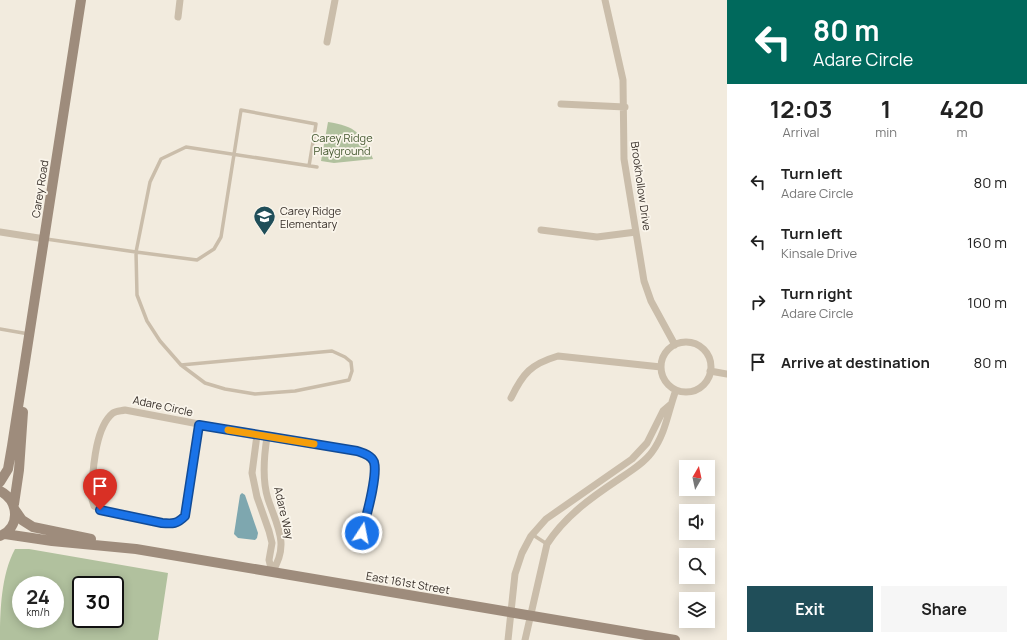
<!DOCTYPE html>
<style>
body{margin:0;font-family:Manrope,sans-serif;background:#f6f6f6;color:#222;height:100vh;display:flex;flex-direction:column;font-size:15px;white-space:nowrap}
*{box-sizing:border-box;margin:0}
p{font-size:13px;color:#767676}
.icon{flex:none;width:22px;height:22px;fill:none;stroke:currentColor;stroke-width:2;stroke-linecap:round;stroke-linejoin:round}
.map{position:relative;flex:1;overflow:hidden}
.panel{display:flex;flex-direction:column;background:#fff;width:300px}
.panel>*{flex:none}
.hud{background:#00695c;color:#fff;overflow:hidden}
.needle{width:26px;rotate:9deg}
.controls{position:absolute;left:679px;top:460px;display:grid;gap:8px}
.controls a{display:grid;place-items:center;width:36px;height:36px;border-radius:0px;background:#fff;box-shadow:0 2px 10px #0003;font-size:20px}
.speed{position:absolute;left:12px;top:576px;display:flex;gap:8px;font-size:20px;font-weight:700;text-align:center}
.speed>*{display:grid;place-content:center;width:52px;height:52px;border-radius:50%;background:#fff;box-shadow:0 2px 10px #0003;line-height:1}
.speed small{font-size:10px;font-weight:400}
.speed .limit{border:2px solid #111;border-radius:6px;background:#fff;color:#111}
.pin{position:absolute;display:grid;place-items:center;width:34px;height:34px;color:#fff;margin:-41px -17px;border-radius:50% 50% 50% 0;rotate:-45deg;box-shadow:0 0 4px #0007}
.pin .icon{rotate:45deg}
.me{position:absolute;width:44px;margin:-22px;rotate:11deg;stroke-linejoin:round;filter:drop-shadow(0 0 3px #0008)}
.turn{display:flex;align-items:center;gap:14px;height:84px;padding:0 20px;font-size:18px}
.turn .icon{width:52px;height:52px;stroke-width:2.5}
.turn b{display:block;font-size:28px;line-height:34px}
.eta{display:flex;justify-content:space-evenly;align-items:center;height:68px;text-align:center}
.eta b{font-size:24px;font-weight:700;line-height:28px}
.action{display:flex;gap:8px;margin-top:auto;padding:8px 20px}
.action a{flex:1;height:46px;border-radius:0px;background:#204e59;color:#fff;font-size:16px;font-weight:700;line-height:46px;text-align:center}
.action a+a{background:#f6f6f6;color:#222}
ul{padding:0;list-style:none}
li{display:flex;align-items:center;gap:12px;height:60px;padding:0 20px}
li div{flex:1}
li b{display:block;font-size:15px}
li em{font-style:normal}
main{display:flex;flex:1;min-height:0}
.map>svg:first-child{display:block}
.green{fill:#b1c19e;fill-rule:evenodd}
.water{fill:#7ea7af}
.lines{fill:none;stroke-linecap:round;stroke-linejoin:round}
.lane{stroke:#cabdaa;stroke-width:3.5}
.street{stroke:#cabdaa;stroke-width:7}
.secondary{stroke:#9e8c7c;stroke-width:10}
.route-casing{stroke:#114b97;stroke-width:10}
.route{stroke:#1a73e8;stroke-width:7}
.slow{stroke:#f59e0b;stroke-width:7}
.labels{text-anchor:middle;stroke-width:3.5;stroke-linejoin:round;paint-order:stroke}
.park-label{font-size:11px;fill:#42562e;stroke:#faf5eb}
.street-label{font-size:11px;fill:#38302a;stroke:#faf5eb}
.poi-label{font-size:11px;fill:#38302a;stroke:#faf5eb;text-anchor:start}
</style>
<main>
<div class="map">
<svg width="727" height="640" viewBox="0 0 727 640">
<rect width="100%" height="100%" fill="#f2ebde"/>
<path class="green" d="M328 122C355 126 364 134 373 159L334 163 321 161Z
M15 549H29L168 573 158 640H0C0 611 1 575 15 549ZM21 585H55V619H21ZM81 585H115V619H81Z"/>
<path class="water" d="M242 493 245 495 258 533 257 538 255 540 238 538 234 534 240 495Z"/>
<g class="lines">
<path class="lane" d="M46 239 136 252 150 182 161 159 186 147 317 167
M0 329 29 334
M181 365 332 351 345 357 351 362 352 371 349 380 295 391 255 394 225 389 205 383 181 365 160 341 147 321 137 295 136 252 197 260 214 249 221 237 241 110 316 124 309 166
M533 535 547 544"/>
<path class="street" d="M605 0 623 80 624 159 644 281 651 301 675 345
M178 17 180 0
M327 42 335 0
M561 104 625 107
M541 230 597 237 636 232
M0 232 45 239
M661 367a25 25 0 1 1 50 0a25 25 0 1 1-50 0Z
M710 371 727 374
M511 398C523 373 531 364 558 356L661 367
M199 425 185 516 178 523 172 524 107 512 94 506 91 496C93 474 94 428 113 413 116 411 121 411 125 410L267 437 357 451C369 455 373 459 375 473L359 548
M257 435 252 473 257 497 269 531 272 543 269 560 272 572
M267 437C264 456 262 480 268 499 277 526 290 545 272 572
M508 640 515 574 522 553 531 536 546 519 632 459 647 443 663 411 670 405
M525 640 547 544C565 516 592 497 619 479 631 471 644 463 652 452 666 433 668 411 676 390"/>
<path class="secondary" d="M0 482 8 469 12 446 81 0
M0 491C19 501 21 527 0 536
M14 504 19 470 23 412
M15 510 22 520 33 527 91 539
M5 534 52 541 136 549 675 640"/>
</g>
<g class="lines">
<defs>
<path id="route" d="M100 510 162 523C173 524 177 524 185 516L199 425 357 451C363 453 371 455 374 462 378 476 366 517 362 533"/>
</defs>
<use href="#route" class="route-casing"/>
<use href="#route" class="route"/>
<path class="slow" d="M228 430 314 444"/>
</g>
<defs>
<symbol id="school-pin" viewBox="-11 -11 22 30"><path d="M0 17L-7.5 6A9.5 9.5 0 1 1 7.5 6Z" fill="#204e59" stroke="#faf5eb"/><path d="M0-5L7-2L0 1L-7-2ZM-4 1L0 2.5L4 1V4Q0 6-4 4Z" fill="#fff"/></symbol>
</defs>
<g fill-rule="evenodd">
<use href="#school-pin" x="252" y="204" width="25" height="34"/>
</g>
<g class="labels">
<g class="park-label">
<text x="342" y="142">Carey Ridge<tspan x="342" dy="13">Playground</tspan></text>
</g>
<g class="street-label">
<text transform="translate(641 186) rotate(82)" y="4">Brookhollow Drive</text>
<text transform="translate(40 189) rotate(-81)" y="4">Carey Road</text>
<text transform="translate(163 406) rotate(12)" y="4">Adare Circle</text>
<text transform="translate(284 513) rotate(77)" y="4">Adare Way</text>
<text transform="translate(408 583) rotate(10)" y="4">East 161st Street</text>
</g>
<g class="poi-label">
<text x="280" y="215">Carey Ridge<tspan x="280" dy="13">Elementary</tspan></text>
</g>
</g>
</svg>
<div class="controls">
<a><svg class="needle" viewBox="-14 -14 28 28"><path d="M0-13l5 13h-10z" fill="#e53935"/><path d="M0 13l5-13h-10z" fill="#767676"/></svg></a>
<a><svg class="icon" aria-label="sound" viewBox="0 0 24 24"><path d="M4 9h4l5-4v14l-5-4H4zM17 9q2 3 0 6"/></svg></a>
<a><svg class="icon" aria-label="search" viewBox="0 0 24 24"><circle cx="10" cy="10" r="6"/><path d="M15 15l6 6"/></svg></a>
<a><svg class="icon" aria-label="layers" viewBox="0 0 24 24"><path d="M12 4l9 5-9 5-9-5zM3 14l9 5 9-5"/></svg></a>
</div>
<div class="speed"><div>24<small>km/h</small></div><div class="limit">30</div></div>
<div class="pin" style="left:100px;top:510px;background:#d93025"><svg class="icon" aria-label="arrive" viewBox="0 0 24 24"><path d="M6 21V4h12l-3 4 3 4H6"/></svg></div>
<svg class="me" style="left:362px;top:533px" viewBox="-20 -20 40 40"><circle r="17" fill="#1a73e8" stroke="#fff" stroke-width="3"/><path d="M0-11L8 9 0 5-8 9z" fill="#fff"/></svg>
</div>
<section class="panel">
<div class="hud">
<div class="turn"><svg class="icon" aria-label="left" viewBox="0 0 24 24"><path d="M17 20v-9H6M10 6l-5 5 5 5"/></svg><div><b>80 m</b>Adare Circle</div></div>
</div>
<div class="eta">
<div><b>12:03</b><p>Arrival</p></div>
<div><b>1</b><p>min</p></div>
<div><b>420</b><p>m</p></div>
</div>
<ul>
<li><svg class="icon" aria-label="left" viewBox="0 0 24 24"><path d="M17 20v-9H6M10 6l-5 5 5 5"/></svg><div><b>Turn left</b><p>Adare Circle</p></div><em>80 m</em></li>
<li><svg class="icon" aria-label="left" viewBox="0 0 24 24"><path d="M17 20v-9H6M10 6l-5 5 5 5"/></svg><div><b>Turn left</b><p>Kinsale Drive</p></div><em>160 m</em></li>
<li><svg class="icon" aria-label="right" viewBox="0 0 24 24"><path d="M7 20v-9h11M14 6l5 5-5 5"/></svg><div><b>Turn right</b><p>Adare Circle</p></div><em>100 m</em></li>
<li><svg class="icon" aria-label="arrive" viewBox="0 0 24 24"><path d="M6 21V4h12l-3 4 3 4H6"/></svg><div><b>Arrive at destination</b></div><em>80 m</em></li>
</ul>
<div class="action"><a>Exit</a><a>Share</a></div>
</section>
</main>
